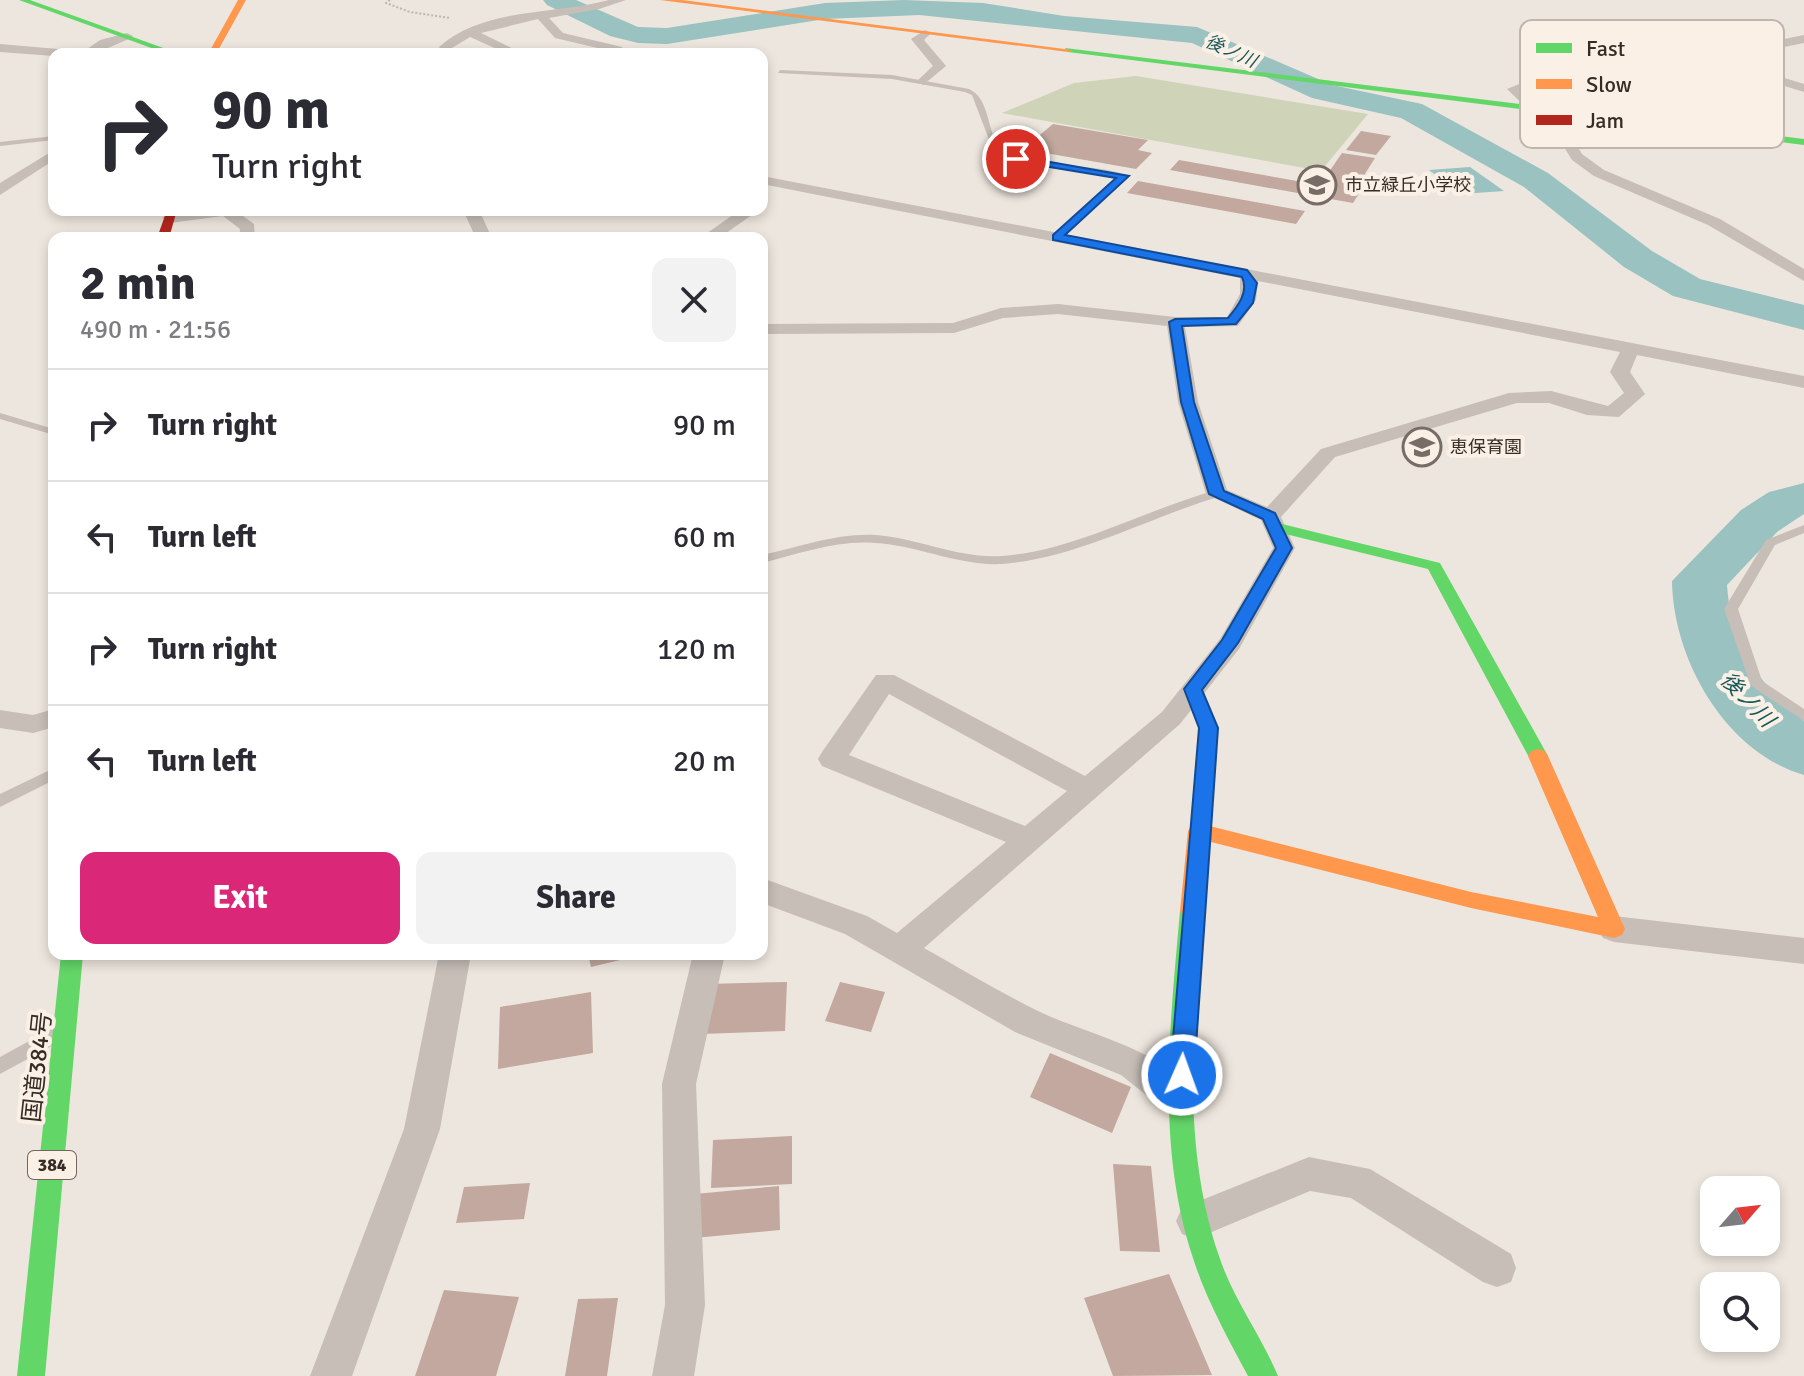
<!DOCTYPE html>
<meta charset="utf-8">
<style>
body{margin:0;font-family:Signika,"Noto Sans JP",sans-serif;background:#f2f2f3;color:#2b2b33;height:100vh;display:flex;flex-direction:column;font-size:30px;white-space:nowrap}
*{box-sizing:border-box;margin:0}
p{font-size:26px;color:#7c7c81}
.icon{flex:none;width:44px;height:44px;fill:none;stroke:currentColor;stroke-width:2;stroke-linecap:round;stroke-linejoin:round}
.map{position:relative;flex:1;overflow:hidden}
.drawer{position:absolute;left:48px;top:232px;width:720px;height:728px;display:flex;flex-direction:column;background:#fff;border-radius:16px;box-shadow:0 4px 12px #0003}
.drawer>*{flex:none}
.top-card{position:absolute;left:48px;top:48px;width:720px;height:168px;border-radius:16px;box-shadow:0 4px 12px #0003;background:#fff;color:#2b2b33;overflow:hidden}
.needle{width:52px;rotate:62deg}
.tools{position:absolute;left:1700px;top:1176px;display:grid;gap:16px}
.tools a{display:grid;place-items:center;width:80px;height:80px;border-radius:16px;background:#fff;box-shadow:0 4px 12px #0003;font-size:40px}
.pin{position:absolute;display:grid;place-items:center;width:68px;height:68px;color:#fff;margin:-34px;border:4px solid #fff;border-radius:50%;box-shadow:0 2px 8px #0007}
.me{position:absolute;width:88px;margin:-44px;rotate:2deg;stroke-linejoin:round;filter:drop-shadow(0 0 6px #0008)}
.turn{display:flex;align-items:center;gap:28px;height:168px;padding:0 32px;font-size:36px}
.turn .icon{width:104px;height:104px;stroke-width:2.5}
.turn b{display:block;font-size:56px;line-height:68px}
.round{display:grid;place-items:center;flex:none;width:84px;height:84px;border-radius:16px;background:#f2f2f3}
.summary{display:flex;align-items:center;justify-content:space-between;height:136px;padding:0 32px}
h1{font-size:48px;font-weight:800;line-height:60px}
.action{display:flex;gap:16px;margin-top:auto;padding:16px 32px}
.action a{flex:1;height:92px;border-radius:16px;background:#db2777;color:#fff;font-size:32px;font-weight:800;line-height:92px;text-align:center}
.action a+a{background:#f2f2f3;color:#2b2b33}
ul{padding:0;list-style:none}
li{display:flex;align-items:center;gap:24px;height:112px;padding:0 32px;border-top:2px solid #e1e1e2}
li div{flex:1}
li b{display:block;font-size:30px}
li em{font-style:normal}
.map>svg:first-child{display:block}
.green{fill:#cfd3b7}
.water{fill:#99c2c0}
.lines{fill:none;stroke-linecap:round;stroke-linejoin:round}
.river{fill:#99c2c0;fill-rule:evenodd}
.building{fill:#c2a89e}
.path{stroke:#beb6b0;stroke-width:2;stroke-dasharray:2 2;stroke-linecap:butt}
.lane{fill:#c6beb7;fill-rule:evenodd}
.street{fill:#c6beb7;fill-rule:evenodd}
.fast{fill:#63d668;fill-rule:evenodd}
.slow{fill:#ff974d;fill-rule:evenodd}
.jam{fill:#b3261e;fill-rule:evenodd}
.route{fill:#1a73e8;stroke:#114b97;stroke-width:2}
.labels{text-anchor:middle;stroke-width:8;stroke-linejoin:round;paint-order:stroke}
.far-water-label{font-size:18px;font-style:italic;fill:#18595b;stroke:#fbf0e5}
.far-poi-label{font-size:18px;fill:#372b26;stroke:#fbf0e5;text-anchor:start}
.shield{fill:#fbf0e5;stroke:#72665f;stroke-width:2}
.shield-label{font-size:18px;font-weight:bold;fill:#372b26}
.water-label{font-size:22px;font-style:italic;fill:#18595b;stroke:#fbf0e5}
.near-street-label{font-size:24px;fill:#372b26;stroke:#fbf0e5}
.key{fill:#fbf0e5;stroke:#c0b5ac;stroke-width:2}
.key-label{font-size:22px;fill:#372b26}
</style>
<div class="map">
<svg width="1804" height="1376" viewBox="0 0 1804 1376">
<rect width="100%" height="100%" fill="#ede6de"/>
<path class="green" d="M1136 76 1368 114 1321 171 1002 113 1074 83Z"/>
<path class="water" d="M1470 167 1504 191 1461 194 1429 170Z"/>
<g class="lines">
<path class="river" d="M543 0H576L638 27 667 28 825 3 904 0 983 3 1064 16 1197 27 1332 85 1422 104 1548 173 1652 251 1700 279 1804 305V330L1673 296 1624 267 1524 187 1401 118 1312 98 1192 43 919 15 825 19 667 44 638 43 610 36 547 5Z
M1804 483V514L1777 532 1727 585C1731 646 1758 683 1804 721V775C1725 752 1673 659 1672 581L1741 510 1769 492Z"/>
</g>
<path class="building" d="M1053 124 1148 140 1138 150 1152 153 1136 169 1023 149Z
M1361 131 1391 136 1376 155 1346 150Z
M1342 153 1375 158 1354 191 1360 192 1353 203 1170 170 1179 160 1320 185Z
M1138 181 1305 211 1296 224 1127 193Z
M588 954H640L641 955 591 967Z
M787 982 785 1031 701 1034 706 984Z
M840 982 885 992 871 1032 825 1021Z
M591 992 593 1053 498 1069 500 1007Z
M1050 1053 1131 1087 1112 1133 1030 1097Z
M792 1136V1184L711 1188 713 1140Z
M1113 1164 1151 1166 1160 1252 1120 1251Z
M530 1183 524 1219 456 1223 464 1187Z
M779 1186 780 1230 694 1238 695 1194Z
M1169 1274 1212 1375 1113 1376 1084 1298Z
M444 1290 519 1297 496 1376H415Z
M618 1298 607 1376H565L578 1299Z"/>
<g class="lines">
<path class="path" d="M390 0 386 3 410 12 450 18"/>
<path class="lane" d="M780 70 892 75 969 89C991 99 986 133 1001 148 1024 169 1098 162 1128 176L1060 239H1054V235L1118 177 1016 161 993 150 972 95 965 92 892 79 778 73Z
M54 136V140L0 146V142Z
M0 413 54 429V435L0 419Z
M1217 490 1223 494 1221 496C1150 517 1075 559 1001 564 958 566 917 545 875 543 836 540 799 554 762 563V555C800 547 836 533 876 535 918 538 959 559 1002 556 1075 551 1146 509 1217 490Z
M1804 525V533L1775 545 1738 609 1762 681 1804 709V721L1751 686 1724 609 1766 540Z
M1193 684 1200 689 1216 728 1206 831 1204 835H1192L1190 831 1202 728 1186 689Z
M54 768V780L0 807V794Z
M51 1029 57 1031 60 1037 57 1043 0 1074V1057Z"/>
<path class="street" d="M609 0H626L599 9 549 18 563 33 622 47 623 54 555 38 538 19 481 33 524 54H508L470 37 452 48 457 54H445L439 47C483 7 555 15 609 0Z
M925 30 931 33 924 40 946 66 923 85 917 81 933 66 911 39Z
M127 33 133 36 131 38 94 54H80L100 40Z
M1804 35V43L1723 59 1804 84V92L1708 62 1563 75 1522 90 1570 134 1582 154 1604 170 1720 219 1804 269V281L1708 225 1594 176 1572 160 1559 139 1507 89 1561 67 1709 54Z
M0 44 70 50 76 54 54 56 0 52Z
M54 150V160L0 195V183Z
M762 176 1804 376V388L1637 355 1630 372 1645 394 1619 417 1587 415 1549 403H1517L1335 457 1281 517 1295 548 1239 649 1180 724 924 948C961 969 998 991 1036 1010 1083 1034 1175 1051 1199 1102L1193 1113 1181 1118 1169 1113 1121 1075 1015 1032 845 934 762 903V878L867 916 897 933 1006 842 822 766 818 759 822 752 876 675H894L1085 776 1162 712 1220 639 1273 548 1261 520 1206 494 1178 402 1167 326 1058 314 1003 318 954 333 762 334V324L953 323 1001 308 1058 304 1175 317H1227L1240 294V278L762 184ZM1258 281 1620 352 1610 372 1624 393 1608 406 1551 391 1509 393 1321 449 1267 507 1227 490 1198 402 1185 327 1238 326 1256 300ZM889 694 1067 791 1025 826 849 755Z
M197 210H235L254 224 255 238H239L240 229 223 216 170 223 162 218 170 213Z
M463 210H479L492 238H476Z
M740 210H759L719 238H700Z
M54 709V727L33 733 0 728V710L33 715Z
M1614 916 1804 938V964L1614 942 1603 938 1598 929 1603 920Z
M439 954H471L440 1129 352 1376H310L404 1129Z
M693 954H725L696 1084 705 1305 694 1376H652L665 1305 662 1084Z
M1309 1157 1370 1169 1511 1254 1516 1268 1511 1282 1497 1287 1483 1282 1351 1198 1310 1191 1195 1239 1182 1234 1176 1221 1182 1208Z"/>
<path class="fast" d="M19 0H30L180 54H168Z
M1065 48 1804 139V145L1068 52Z
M1274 522 1440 563 1548 756 1545 761H1531L1428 569 1269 530 1266 527Z
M1191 902 1199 905 1202 911C1193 1025 1181 1145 1219 1256 1233 1299 1261 1335 1278 1376H1248C1227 1337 1205 1297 1192 1255 1156 1144 1170 1025 1180 911L1183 905Z
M61 954H83L45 1376H17Z"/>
<path class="slow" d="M238 0H246L216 54H208Z
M660 0H682L1072 50 1068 52Z
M1538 749 1545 751 1548 756 1625 929 1622 935 1614 938 1471 908 1207 841 1202 911 1199 917 1191 920 1183 917 1180 911 1188 831 1191 826 1198 823 1471 892 1598 917 1528 756 1531 751Z"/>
<path class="jam" d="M167 210H177L169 238H157Z"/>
</g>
<path class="route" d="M1016 156 1129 176 1065 235 1247 270 1257 283 1253 303 1236 324 1182 326 1194 402 1224 491 1275 513 1292 548 1238 643 1202 690 1218 728 1194 1075 1190 1083 1182 1086 1173 1083 1170 1075 1199 728 1184 689 1222 640 1276 548 1263 519 1209 494 1181 402 1169 322 1175 319 1228 318C1238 306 1249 292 1242 277L1053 240V235L1116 178 1013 161Z"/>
<defs>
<symbol id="school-ring" viewBox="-11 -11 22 22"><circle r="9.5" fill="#fbf0e5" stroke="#776c66" stroke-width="1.5"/><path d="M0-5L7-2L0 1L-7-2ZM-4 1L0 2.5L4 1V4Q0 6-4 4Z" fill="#776c66"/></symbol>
</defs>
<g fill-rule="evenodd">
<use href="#school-ring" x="1295" y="163" width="44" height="44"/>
<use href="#school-ring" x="1400" y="425" width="44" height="44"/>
</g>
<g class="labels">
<g class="far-water-label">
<text transform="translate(1231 51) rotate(24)" y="6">後ノ川</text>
</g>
<g class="far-poi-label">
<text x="1345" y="191">市立緑丘小学校</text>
<text x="1450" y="453">恵保育園</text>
</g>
<rect class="shield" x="28" y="1151" width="48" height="28" rx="6"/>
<g class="shield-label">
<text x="52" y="1171">384</text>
</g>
<g class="water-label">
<text transform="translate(1748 699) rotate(46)" y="8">後ノ川</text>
</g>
<g class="near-street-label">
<text transform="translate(37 1067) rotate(-84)" y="8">国道384号</text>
</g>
</g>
<rect x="1520" y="20" width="264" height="128" rx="12" class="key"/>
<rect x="1536" y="43" width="36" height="10" fill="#63d668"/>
<rect x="1536" y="79" width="36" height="10" fill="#ff974d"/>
<rect x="1536" y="115" width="36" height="10" fill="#b3261e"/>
<g class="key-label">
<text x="1586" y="56">Fast</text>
<text x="1586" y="92">Slow</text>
<text x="1586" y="128">Jam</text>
</g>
</svg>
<div class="tools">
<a><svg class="needle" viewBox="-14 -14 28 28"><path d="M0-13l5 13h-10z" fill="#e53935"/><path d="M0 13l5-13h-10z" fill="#7c7c81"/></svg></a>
<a><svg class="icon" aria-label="search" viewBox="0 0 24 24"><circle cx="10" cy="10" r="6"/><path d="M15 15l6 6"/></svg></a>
</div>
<div class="pin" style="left:1016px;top:159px;background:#d93025"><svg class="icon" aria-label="arrive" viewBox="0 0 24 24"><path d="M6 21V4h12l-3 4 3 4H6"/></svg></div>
<svg class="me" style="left:1182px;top:1075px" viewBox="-20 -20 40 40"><circle r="17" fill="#1a73e8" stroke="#fff" stroke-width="3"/><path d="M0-11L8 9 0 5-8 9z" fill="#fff"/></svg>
<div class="top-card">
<div class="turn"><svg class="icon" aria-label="right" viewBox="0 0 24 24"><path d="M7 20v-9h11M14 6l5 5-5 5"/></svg><div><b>90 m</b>Turn right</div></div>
</div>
<section class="drawer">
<div class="summary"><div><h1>2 min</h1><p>490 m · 21:56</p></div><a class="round"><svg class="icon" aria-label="close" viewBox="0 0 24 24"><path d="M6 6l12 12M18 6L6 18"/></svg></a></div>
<ul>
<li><svg class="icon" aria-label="right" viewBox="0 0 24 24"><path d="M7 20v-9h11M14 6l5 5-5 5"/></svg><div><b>Turn right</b></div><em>90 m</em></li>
<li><svg class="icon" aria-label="left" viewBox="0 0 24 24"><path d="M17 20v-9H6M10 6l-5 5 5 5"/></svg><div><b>Turn left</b></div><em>60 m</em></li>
<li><svg class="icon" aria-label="right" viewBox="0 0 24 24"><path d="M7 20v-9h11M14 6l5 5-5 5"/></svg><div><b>Turn right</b></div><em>120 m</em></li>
<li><svg class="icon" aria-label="left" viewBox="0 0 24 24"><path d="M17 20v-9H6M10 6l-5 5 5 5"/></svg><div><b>Turn left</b></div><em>20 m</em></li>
</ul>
<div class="action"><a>Exit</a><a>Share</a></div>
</section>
</div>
